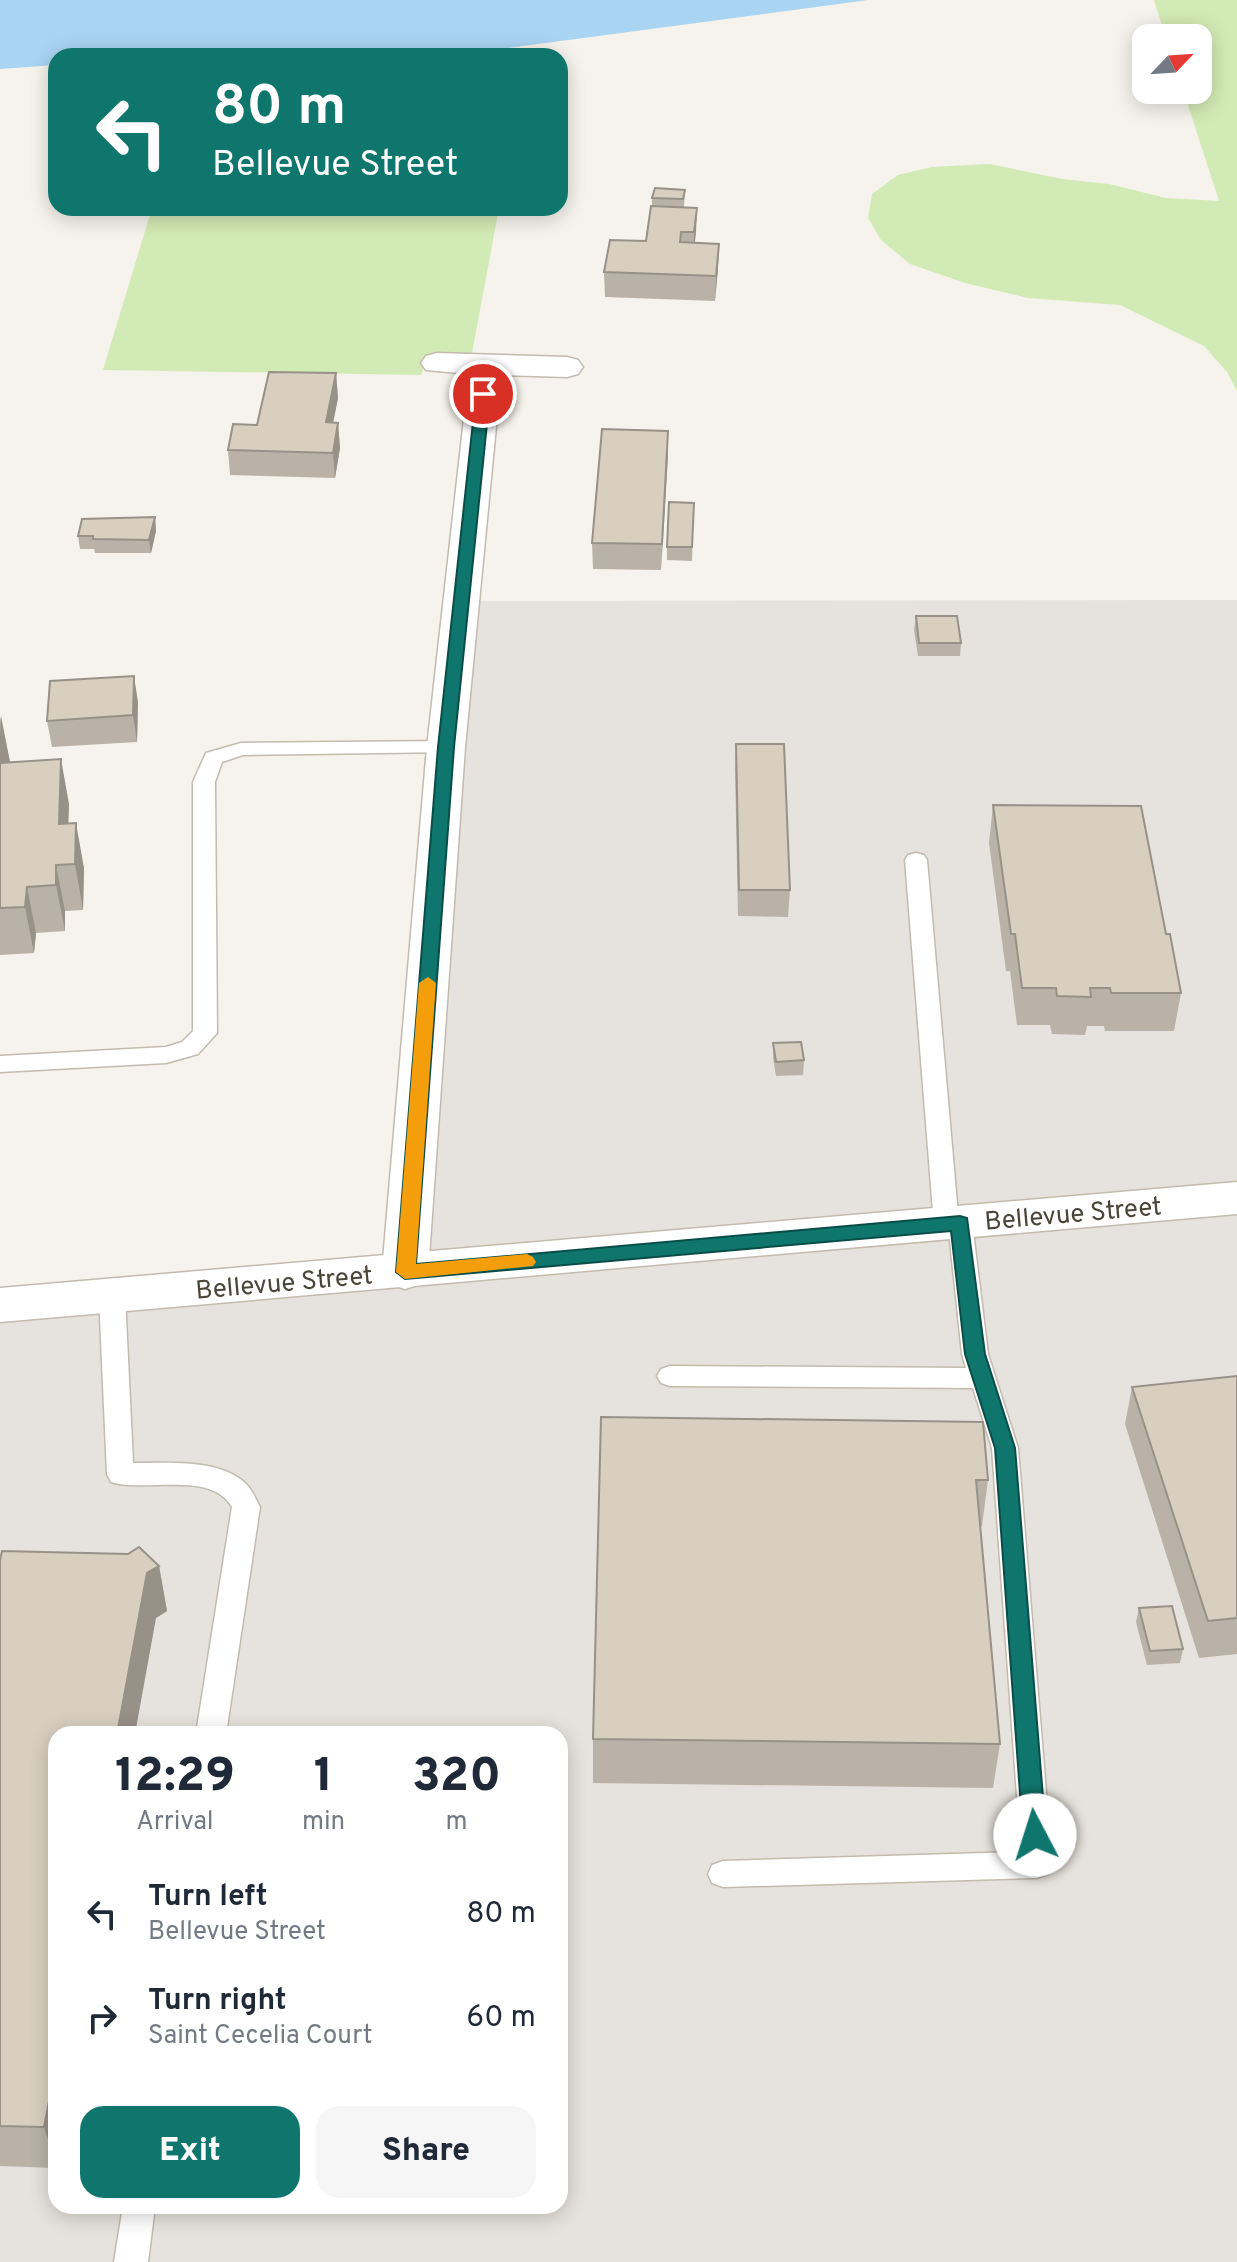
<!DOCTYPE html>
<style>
body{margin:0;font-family:Overpass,sans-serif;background:#f6f6f7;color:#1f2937;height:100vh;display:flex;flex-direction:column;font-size:30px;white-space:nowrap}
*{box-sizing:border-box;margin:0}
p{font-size:26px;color:#747a83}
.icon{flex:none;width:44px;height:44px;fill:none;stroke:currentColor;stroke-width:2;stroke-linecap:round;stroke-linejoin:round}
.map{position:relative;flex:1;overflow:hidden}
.details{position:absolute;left:48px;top:1726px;width:520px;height:488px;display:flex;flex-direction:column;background:#fff;border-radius:24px;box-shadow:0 4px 20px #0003}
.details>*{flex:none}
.banner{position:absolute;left:48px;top:48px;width:520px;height:168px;border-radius:24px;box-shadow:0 4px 20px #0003;background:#0f766e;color:#fff;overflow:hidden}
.needle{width:52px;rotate:65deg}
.tools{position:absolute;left:1132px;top:24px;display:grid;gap:16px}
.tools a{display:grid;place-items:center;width:80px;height:80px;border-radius:16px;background:#fff;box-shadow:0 4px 20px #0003;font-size:40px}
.pin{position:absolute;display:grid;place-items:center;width:68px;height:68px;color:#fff;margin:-34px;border:4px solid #fff;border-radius:50%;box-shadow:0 2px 8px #0007}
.me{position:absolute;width:88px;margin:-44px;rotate:355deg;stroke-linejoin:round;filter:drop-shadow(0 0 6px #0008)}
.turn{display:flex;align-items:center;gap:28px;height:168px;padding:0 32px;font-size:36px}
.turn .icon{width:104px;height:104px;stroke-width:2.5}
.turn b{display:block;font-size:56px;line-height:68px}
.eta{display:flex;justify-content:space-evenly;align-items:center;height:136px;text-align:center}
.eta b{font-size:48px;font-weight:800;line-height:56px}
.cta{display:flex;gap:16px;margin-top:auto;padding:16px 32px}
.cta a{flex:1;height:92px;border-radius:24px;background:#0f766e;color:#fff;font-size:32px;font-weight:800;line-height:92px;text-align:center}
.cta a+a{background:#f6f6f7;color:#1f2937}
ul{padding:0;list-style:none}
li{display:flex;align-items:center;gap:24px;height:104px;padding:0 32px}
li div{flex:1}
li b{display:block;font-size:30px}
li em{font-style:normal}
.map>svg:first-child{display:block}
.industrial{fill:#e6e2dd;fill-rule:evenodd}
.green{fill:#d2eab5}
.water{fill:#a9d4f2}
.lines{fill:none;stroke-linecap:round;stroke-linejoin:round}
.service-casing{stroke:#c2bbae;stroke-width:3}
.minor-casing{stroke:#c2bbae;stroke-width:3}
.tertiary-casing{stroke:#c2bbae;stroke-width:3}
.service{fill:#fff;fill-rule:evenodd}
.minor{fill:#fff;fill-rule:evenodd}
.tertiary{fill:#fff;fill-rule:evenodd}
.wall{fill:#bab2a6}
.shaded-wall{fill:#979187}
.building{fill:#d8cfc1;stroke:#979187;stroke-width:2}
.route{fill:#0f766e;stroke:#0a4d48;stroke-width:2}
.slow{fill:#f59e0b}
.labels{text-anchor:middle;stroke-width:6;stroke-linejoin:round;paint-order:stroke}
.street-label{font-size:26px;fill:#4b4439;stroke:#fff}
</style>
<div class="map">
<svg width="1237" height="2262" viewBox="0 0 1237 2262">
<rect width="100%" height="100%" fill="#f6f3ec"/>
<path class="industrial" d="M1237 600V2262H0V1305L405 1272 461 601ZM56 1734H560V2206H56Z"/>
<path class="green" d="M1154 0H1237V391L1227 372 1204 346 1120 305 1028 298 965 283 910 264 881 240 868 218 872 194 898 175 932 167 990 164 1062 179 1109 184 1166 198 1219 201 1183 90H1198V38H1166Z
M152 208H499L472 353H429L421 375 103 370Z"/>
<path class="water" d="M0 0H868L501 49 412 56H56V65L0 69Z"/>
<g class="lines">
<defs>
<path id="service" d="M446 741 456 747 453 752 243 755 222 762 215 782 217 1033 198 1054 166 1063 0 1072V1056L166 1047 182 1042 193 1031V782L206 753 241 743Z
M916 853 924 855 927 860 958 1215 969 1217 972 1223 988 1354 1018 1448 1052 1865 1048 1874 1037 1878 723 1887 712 1883 708 1874 712 1865 723 1861 1021 1852 992 1448 973 1388 670 1386 661 1383 657 1376 661 1369 670 1366 966 1368 962 1354 949 1232 937 1230 934 1224 905 860 908 855Z
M112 1287 121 1289 125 1296 133 1463C167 1463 222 1458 247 1485 253 1491 256 1500 260 1507L226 1734H196L232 1507C211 1470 145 1493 111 1482L107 1474 99 1296 103 1289Z
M123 2206H155L148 2262H114Z"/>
<path id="minor" d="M437 353 567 357 578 360 583 367 578 374 567 377 501 375 465 747 428 1272 421 1284 405 1289 389 1284 382 1272 427 747 469 374 426 370 421 363 426 356Z"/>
<path id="tertiary" d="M1237 1182V1214L0 1322V1288Z"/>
</defs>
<use href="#service" class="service-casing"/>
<use href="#minor" class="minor-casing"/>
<use href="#tertiary" class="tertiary-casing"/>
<use href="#service" class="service"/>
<use href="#minor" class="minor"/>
<use href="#tertiary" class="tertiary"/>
</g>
<path class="wall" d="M685 190 684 207 697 208 695 243 719 244 718 268 715 301 605 297 604 272 646 241 652 206V198Z
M336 373 338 398 333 423H338L340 448 335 478 230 475 228 450 257 425Z
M668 431 661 570 593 569 592 543Z
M694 503 692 561 667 560V547Z
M155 517 156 531 151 553H95L94 549H80L78 536Z
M916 616 961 643 960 656H918L914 630Z
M138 702 137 742 52 747 47 721Z
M0 716 10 762 69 804 68 823 84 868 83 910 65 911V931L36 933 34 953 0 955Z
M736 744 790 890 788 917 738 916 735 770Z
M993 805 1181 993 1174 1031H1105L1104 1026H1087L1085 1035 1052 1034 1050 1025H1017L1010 971H1006L989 843Z
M773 1043 804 1060 803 1075 776 1076 773 1058Z
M1237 1376V1654L1199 1658 1125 1424 1132 1387Z
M601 1417 988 1480 982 1526H980L1000 1744 993 1788 593 1783V1739Z
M0 1560 159 1566 167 1611 156 1618 56 1734V2168L0 2166Z
M1139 1608 1183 1649 1180 1663 1147 1665 1136 1622Z"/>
<path class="shaded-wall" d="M697 208 696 232 693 256 694 232Z
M719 244 718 268 715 301 716 276Z
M336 373 338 398 328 448 326 422Z
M338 423 340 448 335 478 333 453Z
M668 431V457L661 570 662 544Z
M155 517 156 531 151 553 149 540Z
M134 676 138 702 137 742 133 715Z
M1 716 10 762 0 772V736Z
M61 759 69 804 67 864 59 824Z
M76 823 84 868 83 910 75 864Z
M56 865 65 911V931L56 885Z
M27 887 36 933 34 953 25 907Z
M159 1566 167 1611 156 1618 135 1734H117L147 1573Z
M56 2065V2166L44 2127Z"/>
<path class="building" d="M655 188 685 190 683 199 652 198Z
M651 206 697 208 694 232H681L680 242 719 244 716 276 604 272 610 240 646 241Z
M269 372 336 373 326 422 338 423 333 453 228 450 233 424 257 425Z
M602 429 668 431 662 544 592 543Z
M669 502 694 503 692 547H667Z
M155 517 149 540 93 539V536H78L82 519Z
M916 616H957L961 643H919Z
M134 676 133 715 47 721 50 681Z
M736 744H784L790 890H739Z
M61 759 59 824 76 823 75 864 56 865V885L27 887 25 907 0 908V763Z
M993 805 1141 806 1166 934H1170L1181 993H1111L1110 988H1090L1091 997 1057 996 1056 988H1022L1015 934H1011Z
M801 1042 804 1060 776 1062 773 1043Z
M1237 1376V1618L1208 1621 1132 1387Z
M601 1417 983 1422 988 1480H976L1000 1744 593 1739Z
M139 1547 159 1566 147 1573 117 1734H56V2065L44 2127 0 2126V1560L2 1551 128 1554Z
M1172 1606 1183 1649 1150 1651 1139 1608Z"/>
<path class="route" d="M483 390 490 394 454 747 416 1264 960 1216 967 1218 985 1354 1015 1448 1046 1835 1043 1842 1035 1845 1027 1842 1023 1835 995 1448 965 1354 951 1231 405 1279 396 1272 438 747 476 394Z"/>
<path class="slow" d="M428 977 436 983 416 1264 527 1254 533 1257 536 1262 533 1266 405 1279 396 1272 419 983Z"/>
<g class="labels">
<g class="street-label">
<text transform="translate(1073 1213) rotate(-5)" y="9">Bellevue Street</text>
<text transform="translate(284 1282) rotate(-5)" y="9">Bellevue Street</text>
</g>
</g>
</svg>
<div class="tools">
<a><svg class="needle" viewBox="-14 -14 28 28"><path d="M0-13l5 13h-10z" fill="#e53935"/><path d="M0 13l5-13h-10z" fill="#747a83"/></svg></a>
</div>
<div class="pin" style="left:483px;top:394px;background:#d93025"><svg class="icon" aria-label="arrive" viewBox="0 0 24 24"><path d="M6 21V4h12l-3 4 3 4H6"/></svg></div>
<svg class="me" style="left:1035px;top:1835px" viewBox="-20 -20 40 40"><circle r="19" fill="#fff"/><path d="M0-13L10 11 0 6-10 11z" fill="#0f766e"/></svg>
<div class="banner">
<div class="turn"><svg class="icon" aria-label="left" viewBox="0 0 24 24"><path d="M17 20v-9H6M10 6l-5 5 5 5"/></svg><div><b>80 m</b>Bellevue Street</div></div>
</div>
<section class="details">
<div class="eta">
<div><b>12:29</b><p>Arrival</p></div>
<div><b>1</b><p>min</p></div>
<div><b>320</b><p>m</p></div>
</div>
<ul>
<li><svg class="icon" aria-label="left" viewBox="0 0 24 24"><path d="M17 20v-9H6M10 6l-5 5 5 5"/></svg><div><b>Turn left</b><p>Bellevue Street</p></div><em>80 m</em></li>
<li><svg class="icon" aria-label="right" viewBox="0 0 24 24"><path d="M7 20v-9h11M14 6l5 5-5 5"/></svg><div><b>Turn right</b><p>Saint Cecelia Court</p></div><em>60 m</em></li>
</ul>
<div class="cta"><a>Exit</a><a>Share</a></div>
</section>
</div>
